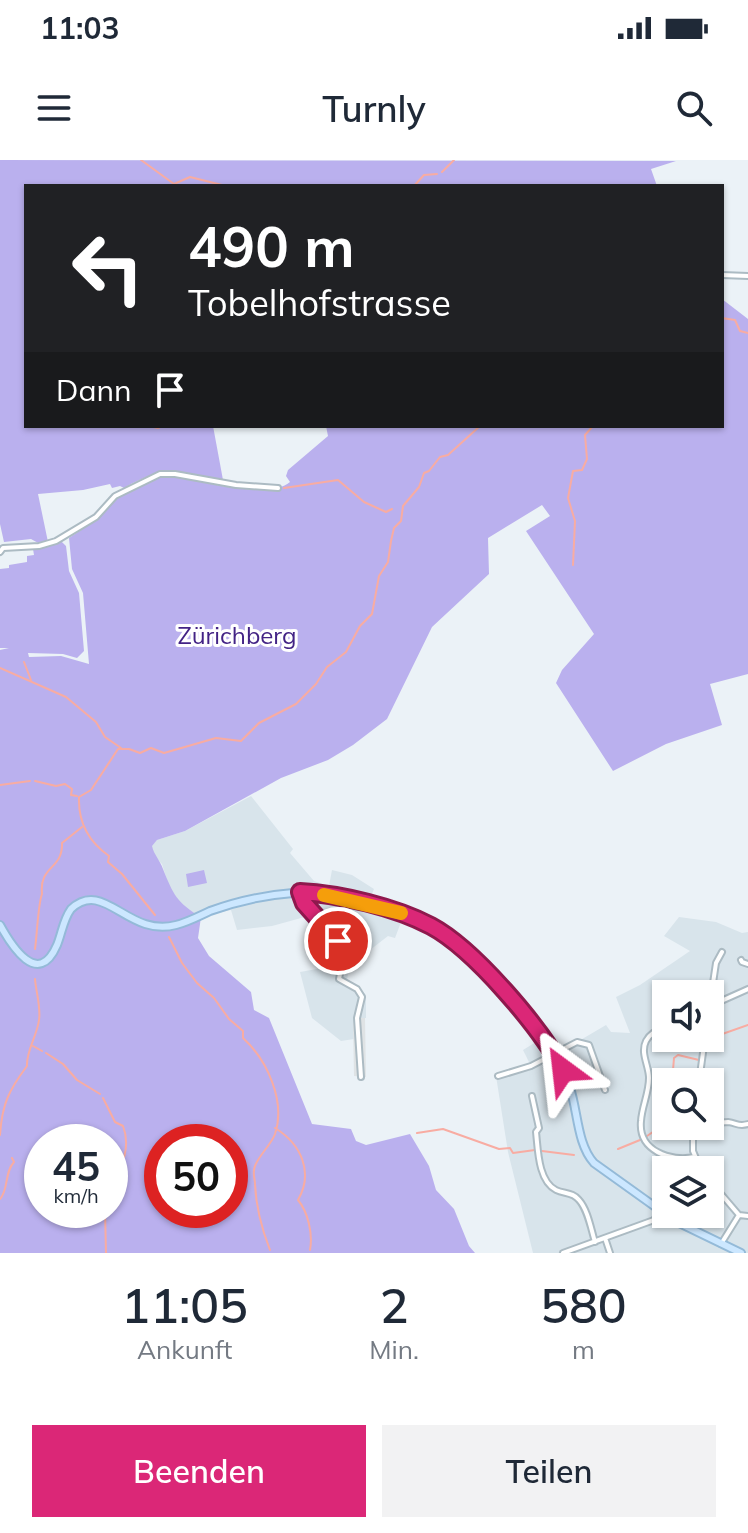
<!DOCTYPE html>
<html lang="de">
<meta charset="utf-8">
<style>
body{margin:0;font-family:Mulish,sans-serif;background:#f2f2f3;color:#1f2937;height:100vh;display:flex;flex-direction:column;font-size:30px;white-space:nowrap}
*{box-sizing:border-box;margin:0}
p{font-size:26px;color:#747a83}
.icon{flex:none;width:44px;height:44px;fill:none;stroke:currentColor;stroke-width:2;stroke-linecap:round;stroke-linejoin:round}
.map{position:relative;height:1093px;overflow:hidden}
.details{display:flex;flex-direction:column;background:#fff;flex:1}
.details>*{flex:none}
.top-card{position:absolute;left:24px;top:24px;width:700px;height:244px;border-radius:0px;box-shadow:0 2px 6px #0004;background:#202124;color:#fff;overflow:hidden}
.buttons{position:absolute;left:652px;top:820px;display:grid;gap:16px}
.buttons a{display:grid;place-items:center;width:72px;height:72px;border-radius:0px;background:#fff;box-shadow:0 2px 6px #0004;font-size:40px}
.speed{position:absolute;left:24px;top:964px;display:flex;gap:16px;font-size:40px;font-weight:700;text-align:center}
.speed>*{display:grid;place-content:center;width:104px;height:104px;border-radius:50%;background:#fff;box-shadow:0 2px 6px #0004;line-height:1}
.speed small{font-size:20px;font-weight:400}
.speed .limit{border:12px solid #d22;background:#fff;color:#111}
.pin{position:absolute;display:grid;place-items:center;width:68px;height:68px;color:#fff;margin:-34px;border:4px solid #fff;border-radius:50%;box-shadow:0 2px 8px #0007}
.me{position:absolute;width:88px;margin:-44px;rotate:330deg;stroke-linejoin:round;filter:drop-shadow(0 0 6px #0008)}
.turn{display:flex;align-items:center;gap:28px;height:168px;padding:0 32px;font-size:36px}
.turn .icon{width:104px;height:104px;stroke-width:2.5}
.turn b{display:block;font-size:56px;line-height:68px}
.then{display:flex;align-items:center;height:76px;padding:0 32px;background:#0003;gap:16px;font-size:30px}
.eta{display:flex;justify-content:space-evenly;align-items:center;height:136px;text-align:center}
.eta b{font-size:48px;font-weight:600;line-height:56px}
.primary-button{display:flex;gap:16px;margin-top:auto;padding:16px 32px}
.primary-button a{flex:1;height:92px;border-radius:0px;background:#db2777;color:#fff;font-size:32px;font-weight:600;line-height:92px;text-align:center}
.primary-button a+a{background:#f2f2f3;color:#1f2937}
.status{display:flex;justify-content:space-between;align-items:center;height:56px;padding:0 40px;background:#fff;direction:ltr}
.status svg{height:22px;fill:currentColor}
header{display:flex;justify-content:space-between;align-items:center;height:104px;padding:0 32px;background:#fff;font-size:36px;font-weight:600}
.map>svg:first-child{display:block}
.residential{fill:#d8e4eb;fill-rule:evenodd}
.green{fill:#bab0ee;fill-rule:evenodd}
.parking{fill:#dfe3e5}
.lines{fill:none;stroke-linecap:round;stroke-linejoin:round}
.stream{stroke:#f8aca2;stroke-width:2}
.minor-casing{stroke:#acbbc3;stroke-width:8}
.secondary-casing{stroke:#94bad8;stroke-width:10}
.minor{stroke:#fff;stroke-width:4}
.secondary{stroke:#cce7ff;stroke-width:6}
.route-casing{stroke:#8e194d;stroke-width:20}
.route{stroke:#db2777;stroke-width:14}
.slow{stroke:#f59e0b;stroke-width:14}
.labels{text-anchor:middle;stroke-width:6;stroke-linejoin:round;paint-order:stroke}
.park-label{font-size:24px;fill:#432385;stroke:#fff}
</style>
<div class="status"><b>11:03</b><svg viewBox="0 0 49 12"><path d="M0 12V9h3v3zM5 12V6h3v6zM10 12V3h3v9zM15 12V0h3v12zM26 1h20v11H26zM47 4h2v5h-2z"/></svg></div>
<header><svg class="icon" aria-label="menu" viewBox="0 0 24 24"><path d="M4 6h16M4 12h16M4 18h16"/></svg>Turnly<svg class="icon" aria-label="search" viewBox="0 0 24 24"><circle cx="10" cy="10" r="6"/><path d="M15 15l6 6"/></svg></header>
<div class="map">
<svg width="748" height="1093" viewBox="0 0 748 1093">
<rect width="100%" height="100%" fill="#ebf2f7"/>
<path class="residential" d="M251 636 293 689 290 693 314 721 329 726 332 710 352 715 374 729 369 741 406 749 395 778 388 776 361 797H350L347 821 358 826 366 835V858H359L354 879 341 881 312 858 300 812 339 805 341 796 339 786 312 755 272 766 237 770 231 750 201 757 183 747 169 727 162 704 155 697 151 686 157 680 185 671Z
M679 757 716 762 742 773 748 772V1093H533L508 992 496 916 531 906 523 890 544 877 555 895 606 865 611 872 630 873 616 837 640 825 690 791 664 776ZM666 834H710V878H666ZM666 922H710V966H666ZM666 1010H710V1054H666Z"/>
<path class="green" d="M0 0 676 1 651 9 657 26H26V266H213L223 320C179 312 164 305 124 328L120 326 112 328 110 324 83 330 38 334 48 382 44 383 45 387 61 381 66 386 69 411 79 433 84 491 77 498 63 494 28 493 29 497 61 496 89 504 83 433 72 409 69 378 96 360 116 338 151 320 169 315C197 320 267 341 290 322L286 316 288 310 328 276 326 266H722V139L748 159V514L710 524 722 565 666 584 613 611 556 523 562 510 594 474 526 371 550 356 542 345 488 378 489 414 432 467 387 559 353 585 328 600 281 618 185 671 157 680 152 686C154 695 160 700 163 709 173 734 177 743 201 757L198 778 209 796 251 832 254 850 269 858 312 964 351 969 356 981 366 985 410 974 429 1006 436 1030 454 1049 469 1086 475 1093H0V490L9 488H0V409L9 408V405L27 402V396L34 395 33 389 41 388 40 384 31 379 4 382 0 364ZM42 982H110V1050H42ZM162 982H230V1050H162Z
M204 710 207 723 188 727 186 714Z"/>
<path class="parking" d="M359 858H365L366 917 354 916 353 863 359 862Z"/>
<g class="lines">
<path class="stream" d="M141 0 174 24 190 17 226 26
M442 12 454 0
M388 26H397
M414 26 424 15 437 14
M722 158 735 160 740 171 748 173
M149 266 158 268 162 266
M284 328 338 320 364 342 386 352 392 349
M573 405 575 361 568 338 573 311 582 310 587 299 585 275 593 266
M24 502 31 520
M0 508 66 537 96 562 105 577 121 588
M35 621 56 626 65 624 72 629 71 635 77 636
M0 625 30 621
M155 755 122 714 108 702 109 696C89 682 78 662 79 637L91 630 118 589H129L140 593 151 588 164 593 216 578 241 581 259 563 296 544 316 524 327 507 346 492 360 466 372 454 379 416 388 402 391 381 394 368 401 361 403 346 419 327 424 313 429 311 440 297 448 295 480 266
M169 777 182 803 197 823 214 838 229 859 243 871V878C267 900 286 941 275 974 271 985 259 995 255 1006 252 1013 255 1018 255 1024 256 1047 261 1067 270 1090
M35 789C37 776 38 744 42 734 39 705 63 710 62 683L82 667
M711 878 748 865
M33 886 42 891
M46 893 63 904 77 920 100 934
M672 922 674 898 678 895 699 900
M103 938 115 962 123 966C132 989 120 1009 110 1030
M275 968C301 984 314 1012 298 1040 308 1052 313 1074 310 1090
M417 973 443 969 499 989 510 988 513 993 535 990
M0 975C2 944 9 930 27 906 26 891 37 876 39 860 41 847 36 832 35 819
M647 976 660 967 666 944
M618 989 640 980
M542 991 574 995
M0 1039C9 1029 4 1013 14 1002L12 998
M105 1050 106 1093"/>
<defs>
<path id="minor" d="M722 115 748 116
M0 392 3 388 39 386 56 381 96 357 115 336 160 314H175L236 325 278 328
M300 732 304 743 342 787 344 793 339 819 357 829 362 837 357 858 361 917
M741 800 742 802 748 804
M710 843 716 803 722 792
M710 846 748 829
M666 866C658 870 650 873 646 881 640 893 649 906 649 918 649 933 642 946 641 961 638 991 671 1002 694 997
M498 916 531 906 577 882 589 885 605 930
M699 922 705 878
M532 936 539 968 536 972C538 989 538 1021 556 1030 564 1034 573 1032 579 1040 588 1050 591 1069 595 1082
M692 967C707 968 717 962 728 962 737 963 738 967 748 964
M693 967V991L701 1010
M710 1021 739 1055 721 1084
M739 1055 748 1056
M605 1078 610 1093
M563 1093 654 1060 660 1051"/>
<path id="secondary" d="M0 765C11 785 38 829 57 785 62 773 63 760 71 749 104 718 128 778 176 765 188 762 199 756 210 751 235 742 266 735 293 733 312 731 329 736 347 740 373 746 399 750 423 762 465 783 532 854 555 895 561 906 566 917 570 928 578 952 577 984 594 1003L675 1061 741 1093"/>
</defs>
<use href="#minor" class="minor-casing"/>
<use href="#secondary" class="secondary-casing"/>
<use href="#minor" class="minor"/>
<use href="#secondary" class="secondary"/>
</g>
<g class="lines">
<defs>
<path id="route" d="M338 781 304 743 300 732C340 734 395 747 431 766 474 789 540 867 563 910"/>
</defs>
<use href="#route" class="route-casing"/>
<use href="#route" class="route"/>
<path class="slow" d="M324 735 401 753"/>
</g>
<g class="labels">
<g class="park-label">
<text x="237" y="484">Zürichberg</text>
</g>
</g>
</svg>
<div class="buttons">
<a><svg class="icon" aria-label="sound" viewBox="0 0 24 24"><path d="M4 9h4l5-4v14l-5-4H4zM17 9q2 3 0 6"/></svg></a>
<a><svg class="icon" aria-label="search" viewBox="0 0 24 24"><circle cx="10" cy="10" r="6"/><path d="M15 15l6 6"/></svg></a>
<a><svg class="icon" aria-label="layers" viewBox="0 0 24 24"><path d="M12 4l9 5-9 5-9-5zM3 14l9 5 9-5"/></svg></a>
</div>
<div class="speed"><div>45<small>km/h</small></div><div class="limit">50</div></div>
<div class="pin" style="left:338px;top:781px;background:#d93025"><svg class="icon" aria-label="arrive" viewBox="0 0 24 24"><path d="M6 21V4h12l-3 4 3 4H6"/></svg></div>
<svg class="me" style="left:563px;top:910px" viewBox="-20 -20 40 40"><path d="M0-17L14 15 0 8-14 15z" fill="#db2777" stroke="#fff" stroke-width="4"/></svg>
<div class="top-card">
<div class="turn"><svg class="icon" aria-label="left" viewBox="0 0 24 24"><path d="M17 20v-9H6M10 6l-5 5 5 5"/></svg><div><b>490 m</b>Tobelhofstrasse</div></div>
<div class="then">Dann<svg class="icon" aria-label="arrive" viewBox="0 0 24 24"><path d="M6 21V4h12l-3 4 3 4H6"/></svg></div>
</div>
</div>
<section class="details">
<div class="eta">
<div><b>11:05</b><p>Ankunft</p></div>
<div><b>2</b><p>Min.</p></div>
<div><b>580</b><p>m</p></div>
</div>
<div class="primary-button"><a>Beenden</a><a>Teilen</a></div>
</section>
